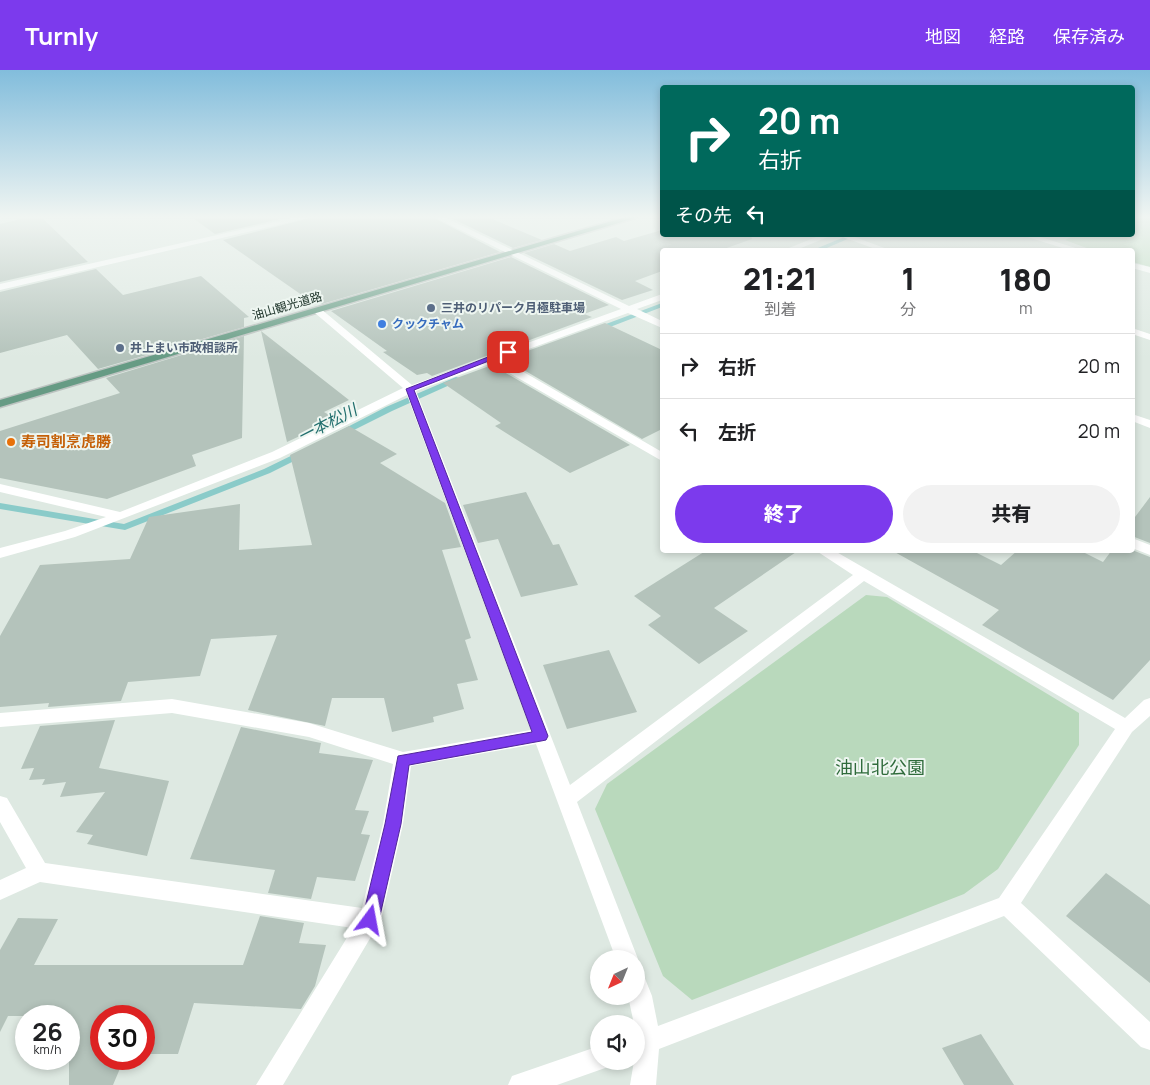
<!DOCTYPE html>
<html lang="ja">
<meta charset="utf-8">
<style>
body{margin:0;font-family:Manrope,"Noto Sans JP",sans-serif;background:#f2f2f2;color:#202124;height:100vh;display:flex;flex-direction:column;font-size:19px;white-space:nowrap}
*{box-sizing:border-box;margin:0}
p{font-size:16px;color:#757577}
.icon{flex:none;width:28px;height:28px;fill:none;stroke:currentColor;stroke-width:2;stroke-linecap:round;stroke-linejoin:round}
.map{position:relative;flex:1;overflow:hidden}
.details{position:absolute;left:660px;top:178px;width:475px;height:305px;display:flex;flex-direction:column;background:#fff;border-radius:5px;box-shadow:0 2px 8px #0003}
.details>*{flex:none}
.banner{position:absolute;left:660px;top:15px;width:475px;height:152px;border-radius:5px;box-shadow:0 2px 8px #0003;background:#00695c;color:#fff;overflow:hidden}
.needle{width:32px;rotate:223deg}
.buttons{position:absolute;left:590px;top:880px;display:grid;gap:10px}
.buttons a{display:grid;place-items:center;width:55px;height:55px;border-radius:50%;background:#fff;box-shadow:0 2px 8px #0003;font-size:25px}
.speed{position:absolute;left:15px;top:935px;display:flex;gap:10px;font-size:25px;font-weight:700;text-align:center}
.speed>*{display:grid;place-content:center;width:65px;height:65px;border-radius:50%;background:#fff;box-shadow:0 2px 8px #0003;line-height:1}
.speed small{font-size:12px;font-weight:400}
.speed .limit{border:8px solid #d22;background:#fff;color:#111}
.pin{position:absolute;display:grid;place-items:center;width:42px;height:42px;color:#fff;margin:-21px;border-radius:10px;box-shadow:0 2px 8px #0006}
.me{position:absolute;width:55px;margin:-28px;rotate:13deg;stroke-linejoin:round;filter:drop-shadow(0 0 4px #0008)}
.turn{display:flex;align-items:center;gap:18px;height:105px;padding:0 15px;font-size:22px}
.turn .icon{width:65px;height:65px;stroke-width:2.5}
.turn b{display:block;font-size:35px;line-height:42px}
.then{display:flex;align-items:center;height:48px;padding:0 15px;background:#0003;gap:10px;font-size:19px}
.eta{display:flex;justify-content:space-evenly;align-items:center;height:85px;text-align:center}
.eta b{font-size:30px;font-weight:800;line-height:35px}
.cta{display:flex;gap:10px;margin-top:auto;padding:10px 15px}
.cta a{flex:1;height:58px;border-radius:30px;background:#7c3aed;color:#fff;font-size:20px;font-weight:800;line-height:58px;text-align:center}
.cta a+a{background:#f2f2f2;color:#202124}
ul{padding:0;list-style:none}
li{display:flex;align-items:center;gap:15px;height:65px;padding:0 15px;border-top:1px solid #e0e0e0}
li div{flex:1}
li b{display:block;font-size:19px}
li em{font-style:normal}
header{display:flex;align-items:center;gap:30px;box-sizing:border-box;height:70px;padding:0 25px;background:#7c3aed;color:#fff}
header strong{font-size:24px}
nav{display:flex;gap:28px;margin-inline-start:auto;font-size:18px}
.map>svg:first-child{display:block}
.green{fill:#b9d9bc}
.lines{fill:none;stroke-linecap:round;stroke-linejoin:round}
.stream{fill:#8acbc9;fill-rule:evenodd}
.building{fill:#b4c3bb}
.major-casing{stroke:#bcc3c0;stroke-width:3}
.minor{fill:#fff;fill-rule:evenodd}
.major{fill:#669b84;fill-rule:evenodd}
.route{fill:#7c3aed;stroke:#51269a}
.service-dot{fill:#5c6f8a;stroke:#eef6f1;stroke-width:2}
.shop-dot{fill:#3f7fe0;stroke:#eef6f1;stroke-width:2}
.food-dot{fill:#e8710a;stroke:#eef6f1;stroke-width:2}
.labels{text-anchor:middle;stroke-width:4;stroke-linejoin:round;paint-order:stroke}
.far-street-label{font-size:12px;fill:#21372d;stroke:#eef6f1}
.far-service-label{font-size:12px;font-weight:bold;fill:#4e5e75;stroke:#eef6f1;text-anchor:start}
.far-shop-label{font-size:12px;font-weight:bold;fill:#366cbe;stroke:#eef6f1;text-anchor:start}
.food-label{font-size:15px;font-weight:bold;fill:#c56008;stroke:#eef6f1;text-anchor:start}
.water-label{font-size:16px;font-style:italic;fill:#206e6d;stroke:#eef6f1}
.near-park-label{font-size:18px;fill:#2f6b3b;stroke:#eef6f1}
</style>
<header>
<strong>Turnly</strong>
<nav><a>地図</a><a>経路</a><a>保存済み</a></nav>
</header>
<div class="map">
<svg width="1150" height="1015" viewBox="0 0 1150 1015">
<rect width="100%" height="100%" fill="#dee9e2"/>
<path class="green" d="M1133 146 1150 148V197L1133 192 1132 180H1092L1065 170 1075 165H1132Z
M866 525 887 527 1079 643V675L998 799 964 824 692 930 663 906 595 739 607 714Z"/>
<g class="lines">
<path class="stream" d="M849 165H857L822 180H813Z
M662 233V237L597 262 590 260Z
M456 307 463 309 392 341 342 366H336L334 364 386 337Z
M303 380 306 381V385L270 403 125 460 0 439V433L124 454 264 399Z"/>
</g>
<path class="building" d="M33 146H40L88 192 0 212V154Z
M190 146H292L215 164Z
M318 146H430L500 182 322 234 314 229 309 230 223 170Z
M447 146H485L542 170 513 178Z
M662 160V165H751L752 169 721 180H662V201L635 211 653 220 622 230 524 183 554 174 570 181 616 167 624 171Z
M511 187 609 235 584 244 592 247 432 306 427 303 417 305 383 282 387 281 331 241Z
M96 199 123 225 201 206 249 247 244 248V257L98 299 67 265 0 283V222Z
M605 253 662 280V359L642 369 505 289Z
M261 261 349 330 324 342 336 349 287 372Z
M244 266 242 368 192 385 196 396 107 429 0 408V361L120 323 106 308Z
M492 295 630 375 570 403 495 356 501 353 443 313Z
M349 356 397 384 380 393 445 433 461 477 442 480 471 568 465 570 478 610 457 614 464 639 433 647 434 652 392 662 384 628H332L325 656 248 640 277 565 211 569 200 606 128 612 121 631 48 637 49 633 0 637V566L40 495 130 489 149 447 240 434 239 480 312 475 290 385Z
M526 422 553 475 559 474 578 515 521 527 498 469 478 473 463 435Z
M1150 427V473L1132 466V451Z
M707 480H799L714 538 748 561 699 594 648 555 661 546 634 526Z
M891 480H971L1001 495 1018 480H1079L1103 492 1112 480H1132L1150 487V590L1113 630 982 555 999 540Z
M609 580 637 642 567 659 543 595Z
M115 650 99 698 169 711 147 786 87 774 93 765 76 762 105 722 60 727 66 712 42 715 45 709 29 710 34 698 21 699 40 656Z
M241 657 321 673 319 683 373 690 355 740 369 741 361 764 370 765 355 811 317 807 311 829 268 823 275 800 190 789Z
M1106 803 1150 835V913L1066 846Z
M260 846 304 853 299 873 326 875 315 916 301 939 194 933 178 984H144V946H101V989H124L113 1015H69V946H8L0 962V880L18 848 58 849 34 895H243Z
M981 964 1014 1015H964L942 978Z"/>
<g class="lines">
<defs>
<path id="major" d="M629 146H642L0 337V330Z"/>
</defs>
<use href="#major" class="major-casing"/>
<path class="minor" d="M0 146H9L0 149Z
M301 146H316L0 220V214Z
M432 146H442L629 236 662 224V230L637 239 662 251V258L628 243 501 289 662 382V391L492 293 416 321 570 715 853 505 815 480H833L1125 648 1144 630 1150 628V646L1132 662 1021 833 1150 952V980L1141 977 1004 846 659 979 656 1015H630L634 991H636V954H634L628 926H636V902L644 906 652 926 658 956 999 828 1115 659 864 511 577 732 638 889 636 894V889H616L536 674 411 696 403 754 381 850 283 1015H256L353 858 40 812 0 830V810L26 798 0 752V726L7 728 45 793 362 838 383 754 393 694 309 667 172 643 0 657V643L172 629 309 653 403 682 531 660 407 325 280 388 75 467 0 488V478L65 461 106 447 0 422V414L120 442 272 382 403 318 315 243V239H321L412 315 621 239Z
M821 165H833L796 180H784Z
M837 165H849L890 180H878Z
M1021 165H1034L1082 180H1069Z
M1132 193 1150 197V203L1132 198Z
M1132 258 1150 264V270L1132 264Z
M1132 344 1150 350V358L1132 351Z
M1132 468 1150 475V485L1132 478Z
M599 976V991H610L608 997 557 1015H508L512 1006Z"/>
<use href="#major" class="major"/>
</g>
<linearGradient id="sky" x2="0" y2="1"><stop stop-color="#82bddc"/><stop offset="0.51" stop-color="#f0f5f2"/><stop offset="1" stop-color="#f0f5f2" stop-opacity="0"/></linearGradient>
<rect width="1150" height="288" fill="url(#sky)"/>
<path class="route" d="M506 280 512 282 414 320 548 666 546 670 541 671 409 695 401 754 379 850 376 856 370 858 364 856 362 850 385 754 398 686 532 662 406 319Z"/>
<g class="service-dot">
<circle cx="431" cy="238" r="5"/>
<circle cx="120" cy="278" r="5"/>
</g>
<circle class="shop-dot" cx="382" cy="254" r="5"/>
<circle class="food-dot" cx="11" cy="372" r="5"/>
<g class="labels">
<g class="far-street-label">
<text transform="translate(287 236) rotate(-16)" y="4">油山観光道路</text>
</g>
<g class="far-service-label">
<text x="441" y="242">三井のリパーク月極駐車場</text>
<text x="130" y="282">井上まい市政相談所</text>
</g>
<g class="far-shop-label">
<text x="392" y="258">クックチャム</text>
</g>
<g class="food-label">
<text x="21" y="377">寿司割烹虎勝</text>
</g>
<g class="water-label">
<text transform="translate(327 353) rotate(-27)" y="6">一本松川</text>
</g>
<g class="near-park-label">
<text x="880" y="704">油山北公園</text>
</g>
</g>
</svg>
<div class="buttons">
<a><svg class="needle" viewBox="-14 -14 28 28"><path d="M0-13l5 13h-10z" fill="#e53935"/><path d="M0 13l5-13h-10z" fill="#757577"/></svg></a>
<a><svg class="icon" aria-label="sound" viewBox="0 0 24 24"><path d="M4 9h4l5-4v14l-5-4H4zM17 9q2 3 0 6"/></svg></a>
</div>
<div class="speed"><div>26<small>km/h</small></div><div class="limit">30</div></div>
<div class="pin" style="left:508px;top:282px;background:#d93025"><svg class="icon" aria-label="arrive" viewBox="0 0 24 24"><path d="M6 21V4h12l-3 4 3 4H6"/></svg></div>
<svg class="me" style="left:370px;top:850px" viewBox="-20 -20 40 40"><path d="M0-17L14 15 0 8-14 15z" fill="#7c3aed" stroke="#fff" stroke-width="4"/></svg>
<div class="banner">
<div class="turn"><svg class="icon" aria-label="right" viewBox="0 0 24 24"><path d="M7 20v-9h11M14 6l5 5-5 5"/></svg><div><b>20 m</b>右折</div></div>
<div class="then">その先<svg class="icon" aria-label="left" viewBox="0 0 24 24"><path d="M17 20v-9H6M10 6l-5 5 5 5"/></svg></div>
</div>
<section class="details">
<div class="eta">
<div><b>21:21</b><p>到着</p></div>
<div><b>1</b><p>分</p></div>
<div><b>180</b><p>m</p></div>
</div>
<ul>
<li><svg class="icon" aria-label="right" viewBox="0 0 24 24"><path d="M7 20v-9h11M14 6l5 5-5 5"/></svg><div><b>右折</b></div><em>20 m</em></li>
<li><svg class="icon" aria-label="left" viewBox="0 0 24 24"><path d="M17 20v-9H6M10 6l-5 5 5 5"/></svg><div><b>左折</b></div><em>20 m</em></li>
</ul>
<div class="cta"><a>終了</a><a>共有</a></div>
</section>
</div>
